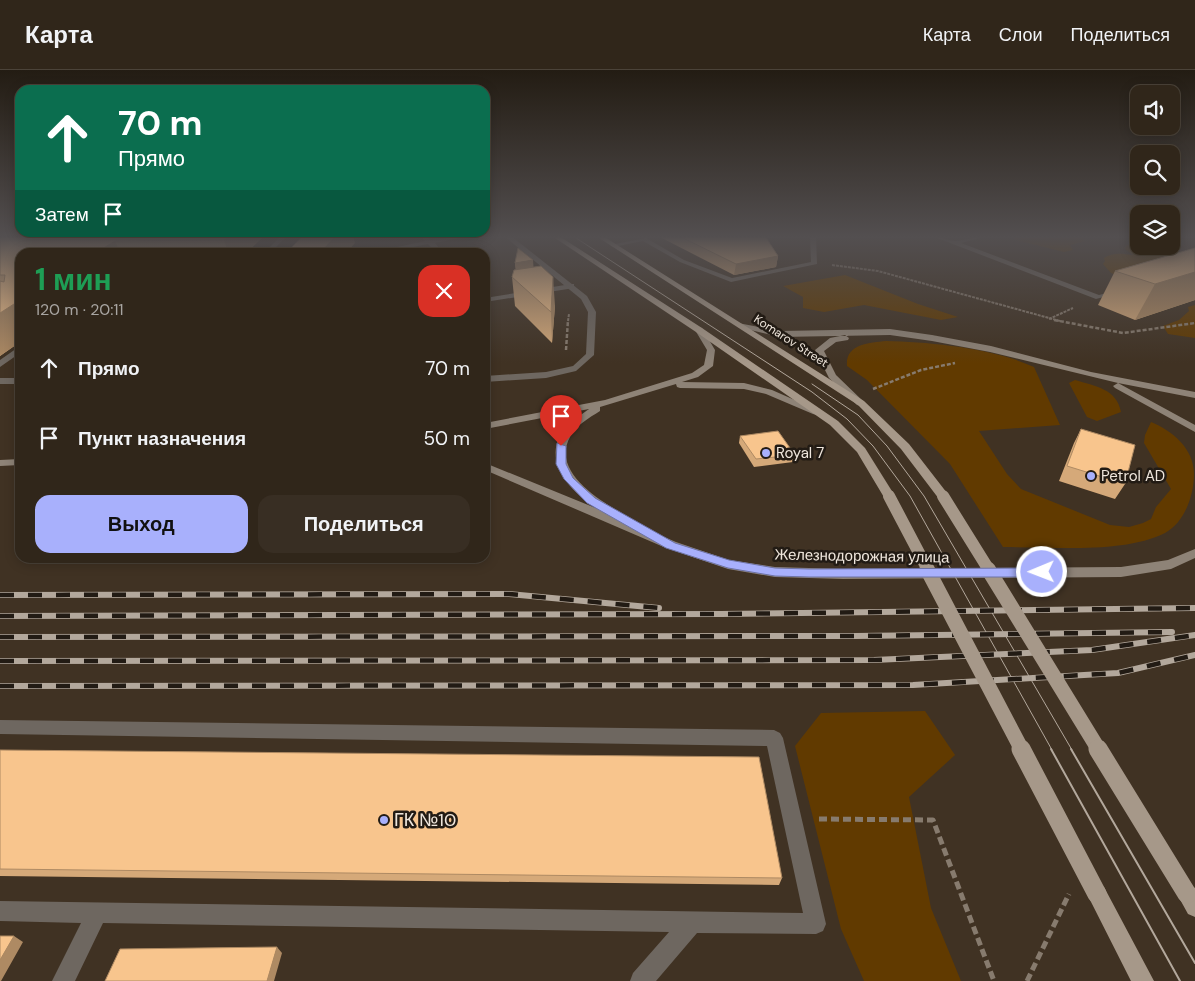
<!DOCTYPE html>
<html lang="ru">
<meta charset="utf-8">
<style>
body{margin:0;font-family:"DM Sans",sans-serif;background:#382e23;color:#f1f3f6;height:100vh;display:flex;flex-direction:column;font-size:19px;white-space:nowrap}
*{box-sizing:border-box;margin:0}
p{font-size:16px;color:#a8a5a2}
.icon{flex:none;width:28px;height:28px;fill:none;stroke:currentColor;stroke-width:2;stroke-linecap:round;stroke-linejoin:round}
.map{position:relative;flex:1;overflow:hidden}
.drawer{position:absolute;left:15px;top:178px;width:475px;height:315px;display:flex;flex-direction:column;background:#30261a;border-radius:15px;box-shadow:0 2px 12px #0003,0 0 0 1px #4b4339}
.drawer>*{flex:none}
.banner{position:absolute;left:15px;top:15px;width:475px;height:152px;border-radius:15px;box-shadow:0 2px 12px #0003,0 0 0 1px #4b4339;background:#0b6e4f;color:#fff;overflow:hidden}
.buttons{position:absolute;left:1130px;top:15px;display:grid;gap:10px}
.buttons a{display:grid;place-items:center;width:50px;height:50px;border-radius:10px;background:#30261a;box-shadow:0 2px 12px #0003,0 0 0 1px #4b4339;font-size:25px}
.pin{position:absolute;display:grid;place-items:center;width:42px;height:42px;color:#fff;margin:-51px -21px;border-radius:50% 50% 50% 0;rotate:-45deg;box-shadow:0 0 5px #0007}
.pin .icon{rotate:45deg}
.me{position:absolute;width:55px;margin:-28px;rotate:269deg;stroke-linejoin:round;filter:drop-shadow(0 0 4px #0008)}
.turn{display:flex;align-items:center;gap:18px;height:105px;padding:0 20px;font-size:22px}
.turn .icon{width:65px;height:65px;stroke-width:2.5}
.turn b{display:block;font-size:35px;line-height:42px}
.then{display:flex;align-items:center;height:48px;padding:0 20px;background:#0003;gap:10px;font-size:19px}
.round{display:grid;place-items:center;flex:none;width:52px;height:52px;border-radius:15px;background:#382e23}
.overview{display:flex;align-items:center;justify-content:space-between;height:85px;padding:0 20px}
h1{font-size:30px;font-weight:700;line-height:38px;color:#1e9e55}
.cta{display:flex;gap:10px;margin-top:auto;padding:10px 20px}
.cta a{flex:1;height:58px;border-radius:15px;background:#a8b0fc;color:#111;font-size:20px;font-weight:700;line-height:58px;text-align:center}
.cta a+a{background:#382e23;color:#f1f3f6}
ul{padding:0;list-style:none}
li{display:flex;align-items:center;gap:15px;height:70px;padding:0 20px}
li div{flex:1}
li b{display:block;font-size:19px}
li em{font-style:normal}
header{display:flex;align-items:center;gap:30px;box-sizing:border-box;height:70px;padding:0 25px;background:#30261a;border-bottom:1px solid #4b4339}
header strong{font-size:24px}
nav{display:flex;gap:28px;margin-inline-start:auto;font-size:18px}
.map>svg:first-child{display:block}
.green{fill:#613a00}
.lines{fill:none;stroke-linecap:round;stroke-linejoin:round}
.path-far2{stroke:#877b6e;stroke-width:2;stroke-dasharray:3 1;stroke-linecap:butt}
.path-far1{stroke:#877b6e;stroke-width:2.5;stroke-dasharray:4 2;stroke-linecap:butt}
.path{stroke:#877b6e;stroke-width:5;stroke-dasharray:8 4;stroke-linecap:butt}
.lane{fill:#6e6760;fill-rule:evenodd}
.street{fill:#6e6760;fill-rule:evenodd}
.secondary{fill:#8e8377;fill-rule:evenodd}
.primary{fill:#a69889;fill-rule:evenodd}
.tram-far1{stroke:#b3a89c;stroke-width:1}
.tram{stroke:#b3a89c;stroke-width:2}
.rail-casing{stroke:#b3a89c;stroke-width:6}
.rail{stroke:#221b14;stroke-width:4.5;stroke-dasharray:14;stroke-linecap:butt}
.primary-bridge-far2{stroke:#a69889;stroke-width:12}
.primary-bridge-far1{stroke:#a69889;stroke-width:15}
.primary-bridge{stroke:#a69889;stroke-width:19}
.wall{fill:#d5a979}
.shaded-wall{fill:#ae8a63}
.building{fill:#f8c58d;stroke:#ae8a63}
.route{fill:#a8b0fc;stroke:#6d72a4}
.poi-dot{fill:#a8b0fc;stroke:#221b14;stroke-width:2}
.labels{text-anchor:middle;stroke-width:5;stroke-linejoin:round;paint-order:stroke}
.far-street-label{font-size:12px;fill:#efe6dc;stroke:#221b14}
.poi-label{font-size:15px;fill:#efe6dc;stroke:#221b14;text-anchor:start}
.street-label{font-size:15px;fill:#efe6dc;stroke:#221b14}
.near-poi-label{font-size:18px;fill:#efe6dc;stroke:#221b14;text-anchor:start}
</style>
<header>
<strong>Карта</strong>
<nav><a>Карта</a><a>Слои</a><a>Поделиться</a></nav>
</header>
<div class="map">
<svg width="1195" height="911" viewBox="0 0 1195 911">
<rect width="100%" height="100%" fill="#403223"/>
<path class="green" d="M1012 166H1080L1085 171 1070 175 1073 180 1064 182 1016 170Z
M1127 175 1175 190 1133 211 1111 203 1103 194 1105 191 1104 188C1114 182 1122 184 1133 185L1125 179Z
M845 205 918 234 958 247 941 250 864 235 824 242 803 238V227L783 216Z
M1195 235V268L1168 264 1163 256 1179 250 1189 241 1188 237Z
M886 271C930 272 993 278 1034 297L1060 355 979 361 1007 404 1021 419 1110 455 1129 457 1143 453 1151 449 1156 437 1171 419 1144 373 1145 365 1151 352C1173 361 1194 379 1194 404 1194 425 1185 452 1165 463 1124 484 1049 477 1003 477L950 394 867 310 847 296C845 274 869 273 886 271Z
M1075 310C1095 316 1117 319 1121 342L1097 351 1087 347 1069 313Z
M925 641 955 685 909 727 931 838 961 911H864L841 859 795 676 821 643Z"/>
<g class="lines">
<path class="path-far2" d="M832 195 878 201 1060 251
M1049 249 1073 238
M568 251 569 244"/>
<path class="path-far1" d="M1054 250 1123 263 1195 253
M566 280 568 250
M873 319 921 300 955 293"/>
<path class="path" d="M819 749 933 750 994 911
M1027 911 1069 824"/>
<path class="lane" d="M281 166H287L271 182H265Z
M421 166H427L431 170 469 166 435 173 442 182H436L428 174 386 182H375L425 171Z
M810 166H816L817 194 731 212 680 192 643 171 613 177 610 175 646 168 684 190 732 208 811 192Z
M932 166C940 166 948 171 956 171 967 170 977 166 988 166L961 173 1099 225 1118 220 1122 222 1096 229Z
M571 214H574V218L485 232V228Z
M20 276V283L0 297V290Z
M0 650 774 660 780 663 783 668 826 854 823 861 816 864 697 863 656 911H630L633 903 669 862 103 853 75 911H52L81 853 0 851V831L803 843 767 676 0 664Z"/>
<path class="street" d="M504 166H511L587 226 596 242 594 285 576 301 546 308 485 312V306L546 302 573 296 586 284 588 242 581 229Z
M0 308H20V314H0Z"/>
<path class="secondary" d="M738 253 780 261 890 259 932 265 991 276 1091 302 1195 322V328L1118 313 1195 355V362L1115 318 1113 316 1118 313 990 282 932 271 890 265 780 267 738 257Z
M699 257 702 258 715 280 713 296 698 307 682 312 744 313 772 320 822 342 817 345 813 344 766 324 744 319 680 318 677 317 676 314 600 337V341C589 348 576 355 570 367 552 400 595 427 618 441L620 444 617 447 676 472 729 490 775 497 843 499 1121 497 1168 490 1195 479V488L1171 499 1121 507 843 509 775 507 728 499 666 478 485 400V393L598 439C575 425 544 395 560 366 566 354 578 347 589 339L485 359V353L605 330 692 303 704 295 707 280 695 260Z
M845 265 849 268 848 270 836 272 824 281 836 305 865 333 860 336 857 335 829 308 815 280 830 268Z
M20 389V395L0 396V390Z"/>
<path class="primary" d="M552 166H559L702 258 838 351 865 378 895 426 893 429H885L857 382 830 355 696 262Z
M596 166H603L864 331 909 374 947 423 949 426 947 429H939L901 379 858 335Z
M1097 814 1104 817 1154 911H1131L1087 824 1090 817Z
M1187 814 1195 818V847L1188 844 1177 824 1180 817Z"/>
<path class="tram-far1" d="M573 166 812 322 847 349 873 376 910 426 1052 680
M812 314 858 345 887 376 924 426 1072 680"/>
<path class="tram" d="M1051 679 1180 911
M1071 679 1195 893"/>
<defs>
<path id="rail" d="M0 525 509 524 659 538
M0 546 721 544 1195 538
M0 567 855 566 1172 562
M0 591 874 590 1092 580 1195 565
M0 616 913 615 1118 603 1195 585"/>
</defs>
<use href="#rail" class="rail-casing"/>
<use href="#rail" class="rail"/>
<path class="primary-bridge-far2" d="M889 426 928 500
M943 426 989 500"/>
<path class="primary-bridge-far1" d="M927 499 1022 680
M988 499 1099 680"/>
<path class="primary-bridge" d="M1021 679 1097 824
M1098 679 1187 824"/>
</g>
<path class="wall" d="M264 166 247 182H20V272L0 286V168Z
M658 166H765L778 186 776 197 734 205Z
M1195 178V230L1135 250 1098 235 1115 201Z
M533 190V198L555 236 552 273 515 236 512 207 516 200 515 193Z
M1081 359 1125 414 1115 429 1059 411 1074 373Z
M740 366 795 385 793 392 754 397 739 373Z
M0 680 782 808 779 815 0 806Z"/>
<path class="shaded-wall" d="M229 166H264L247 182H228L224 170Z
M336 166H353L355 173 347 182H321Z
M115 171 120 182H97Z
M778 186 776 197 734 205 736 194Z
M533 190 535 218 517 211 515 193Z
M1195 202V230L1135 250 1155 214Z
M553 207 555 236 552 273 551 242Z
M14 234 20 245V272L0 286V243Z
M14 866 23 872 1 911H0V890Z
M277 877 282 883 274 911H267Z"/>
<path class="building" d="M5 166H229L224 170 115 171 97 182H20V233L18 234H14L0 243V211L4 212 5 205H0V168Z
M303 166H336L321 182H287Z
M679 166H765L778 186 736 194Z
M518 178 533 190 515 193Z
M1195 178V202L1155 214 1115 201Z
M541 196 553 207 551 242 512 207 514 200Z
M1081 359 1135 375 1125 414 1067 396Z
M778 361 795 385 756 389 740 366Z
M0 680 759 687 782 808 0 799Z
M0 866H14L0 890Z
M277 877 267 911H105L120 879Z"/>
<linearGradient id="sky" x2="0" y2="1"><stop stop-color="#231c13"/><stop offset="0.57" stop-color="#534f50"/><stop offset="1" stop-color="#534f50" stop-opacity="0"/></linearGradient>
<rect width="1195" height="293" fill="url(#sky)"/>
<path class="route" d="M557 373 566 376V394L573 408 595 428 675 473 729 490 775 498 809 499 1042 498 1048 502 1042 507H809L775 506 728 498 666 478 587 433 564 409 556 394Z"/>
<g class="poi-dot">
<circle cx="766" cy="383" r="5"/>
<circle cx="1091" cy="406" r="5"/>
<circle cx="384" cy="750" r="5"/>
</g>
<g class="labels">
<g class="far-street-label">
<text transform="translate(791 271) rotate(33)" y="4">Komarov Street</text>
</g>
<g class="poi-label">
<text x="776" y="388">Royal 7</text>
<text x="1101" y="411">Petrol AD</text>
</g>
<g class="street-label">
<text transform="translate(862 486) rotate(1)" y="5">Железнодорожная улица</text>
</g>
<g class="near-poi-label">
<text x="394" y="756">ГК №10</text>
</g>
</g>
</svg>
<div class="buttons">
<a><svg class="icon" aria-label="sound" viewBox="0 0 24 24"><path d="M4 9h4l5-4v14l-5-4H4zM17 9q2 3 0 6"/></svg></a>
<a><svg class="icon" aria-label="search" viewBox="0 0 24 24"><circle cx="10" cy="10" r="6"/><path d="M15 15l6 6"/></svg></a>
<a><svg class="icon" aria-label="layers" viewBox="0 0 24 24"><path d="M12 4l9 5-9 5-9-5zM3 14l9 5 9-5"/></svg></a>
</div>
<div class="pin" style="left:561px;top:376px;background:#d93025"><svg class="icon" aria-label="arrive" viewBox="0 0 24 24"><path d="M6 21V4h12l-3 4 3 4H6"/></svg></div>
<svg class="me" style="left:1042px;top:502px" viewBox="-20 -20 40 40"><circle r="17" fill="#a8b0fc" stroke="#fff" stroke-width="3"/><path d="M0-11L8 9 0 5-8 9z" fill="#fff"/></svg>
<div class="banner">
<div class="turn"><svg class="icon" aria-label="ahead" viewBox="0 0 24 24"><path d="M12 20V5M6 11l6-6 6 6"/></svg><div><b>70 m</b>Прямо</div></div>
<div class="then">Затем<svg class="icon" aria-label="arrive" viewBox="0 0 24 24"><path d="M6 21V4h12l-3 4 3 4H6"/></svg></div>
</div>
<section class="drawer">
<div class="overview"><div><h1>1 мин</h1><p>120 m · 20:11</p></div><a class="round" style="background:#d93025;color:#fff"><svg class="icon" aria-label="close" viewBox="0 0 24 24"><path d="M6 6l12 12M18 6L6 18"/></svg></a></div>
<ul>
<li><svg class="icon" aria-label="ahead" viewBox="0 0 24 24"><path d="M12 20V5M6 11l6-6 6 6"/></svg><div><b>Прямо</b></div><em>70 m</em></li>
<li><svg class="icon" aria-label="arrive" viewBox="0 0 24 24"><path d="M6 21V4h12l-3 4 3 4H6"/></svg><div><b>Пункт назначения</b></div><em>50 m</em></li>
</ul>
<div class="cta"><a>Выход</a><a>Поделиться</a></div>
</section>
</div>
